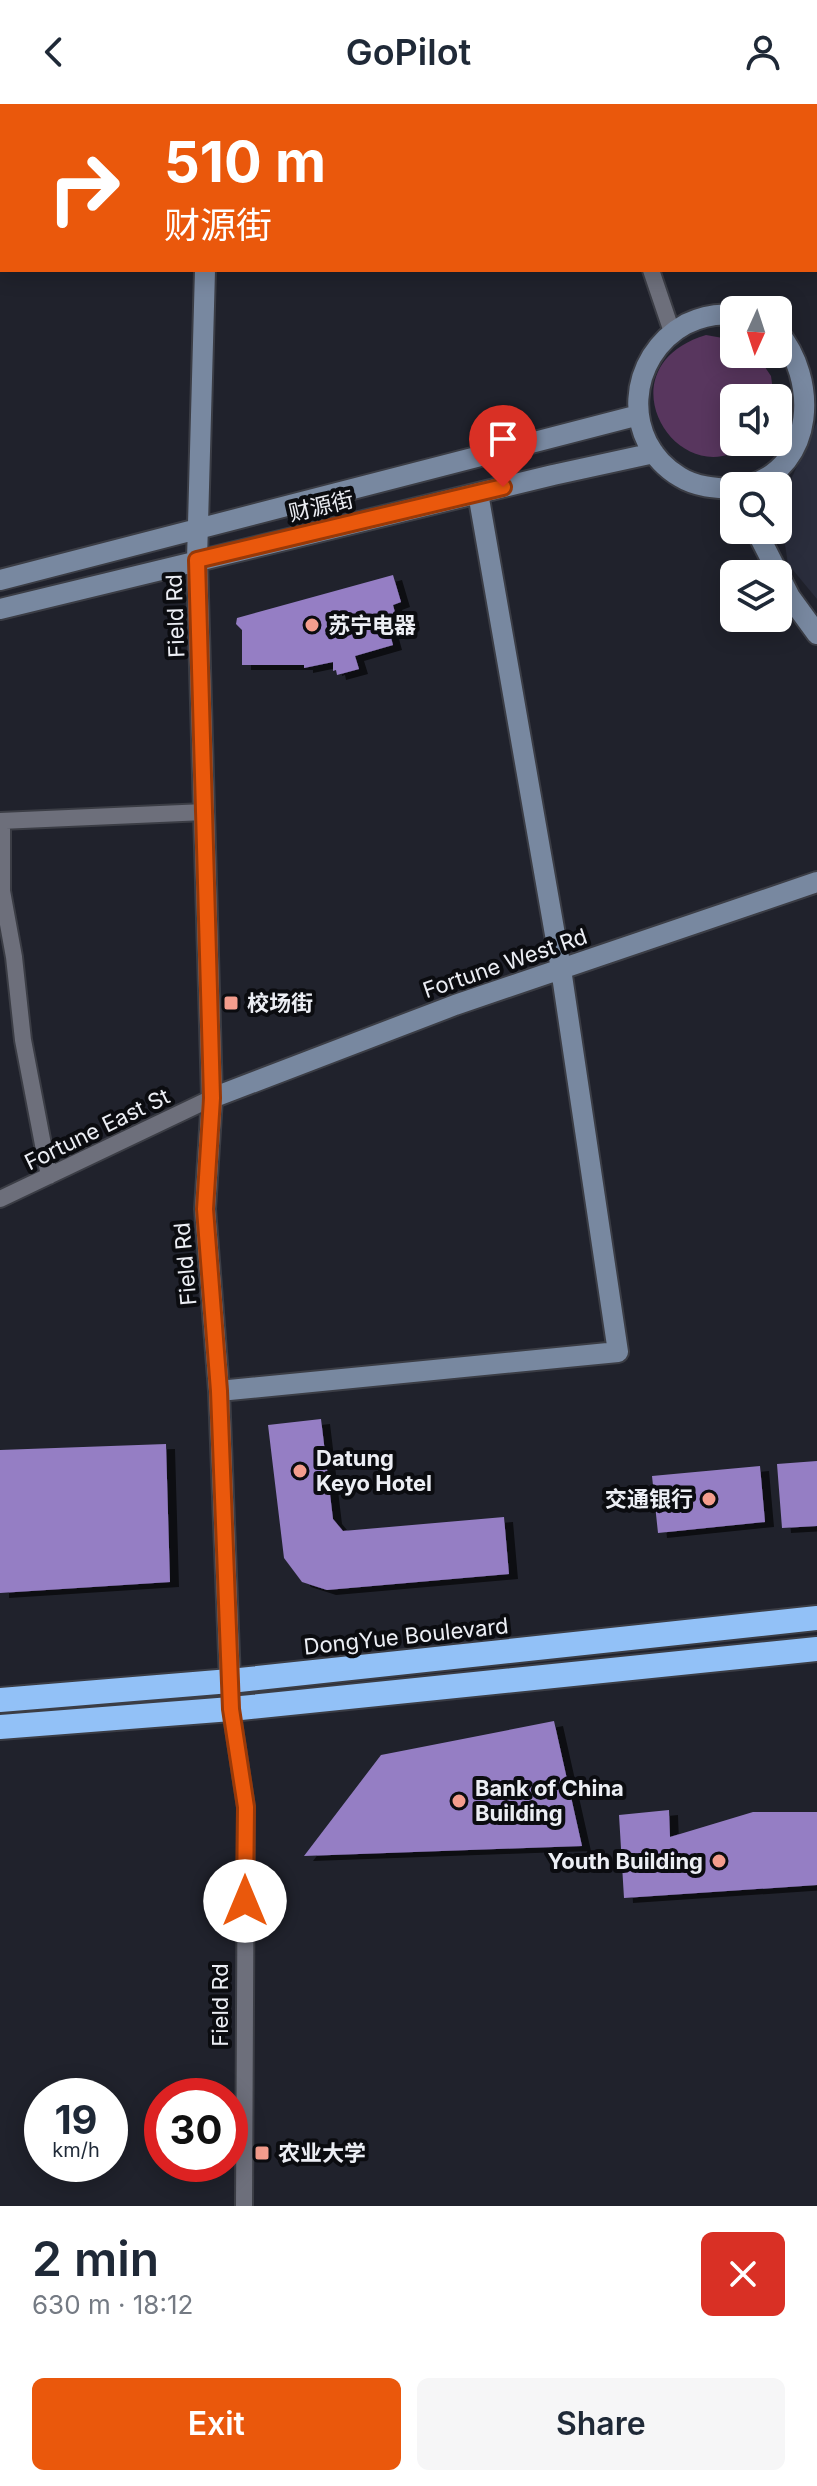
<!DOCTYPE html>
<meta charset="utf-8">
<style>
body{margin:0;font-family:Inter,"Noto Sans SC",sans-serif;background:#f6f6f7;color:#1f2937;height:100vh;display:flex;flex-direction:column;font-size:30px;white-space:nowrap}
*{box-sizing:border-box;margin:0}
p{font-size:26px;color:#747a83}
.icon{flex:none;width:44px;height:44px;fill:none;stroke:currentColor;stroke-width:2;stroke-linecap:round;stroke-linejoin:round}
.map{position:relative;height:2102px;overflow:hidden}
.sheet{display:flex;flex-direction:column;background:#fff;flex:1}
.sheet>*{flex:none}
.top-card{position:absolute;left:0px;top:0px;width:818px;height:168px;box-shadow:0 4px 20px #0003;background:#ea580c;color:#fff;overflow:hidden}
.needle{width:52px;rotate:183deg}
.controls{position:absolute;left:720px;top:192px;display:grid;gap:16px}
.controls a{display:grid;place-items:center;width:72px;height:72px;border-radius:12px;background:#fff;box-shadow:0 4px 20px #0003;font-size:40px}
.speed{position:absolute;left:24px;top:1974px;display:flex;gap:16px;font-size:40px;font-weight:700;text-align:center}
.speed>*{display:grid;place-content:center;width:104px;height:104px;border-radius:50%;background:#fff;box-shadow:0 4px 20px #0003;line-height:1}
.speed small{font-size:20px;font-weight:400}
.speed .limit{border:12px solid #d22;background:#fff;color:#111}
.pin{position:absolute;display:grid;place-items:center;width:68px;height:68px;color:#fff;margin:-82px -34px;border-radius:50% 50% 50% 0;rotate:-45deg;box-shadow:0 0 8px #0007}
.pin .icon{rotate:45deg}
.me{position:absolute;width:88px;margin:-44px;rotate:0deg;stroke-linejoin:round;filter:drop-shadow(0 0 6px #0008)}
.turn{display:flex;align-items:center;gap:28px;height:168px;padding:0 32px;font-size:36px}
.turn .icon{width:104px;height:104px;stroke-width:2.5}
.turn b{display:block;font-size:56px;line-height:68px}
.round{display:grid;place-items:center;flex:none;width:84px;height:84px;border-radius:12px;background:#f6f6f7}
.headline{display:flex;align-items:center;justify-content:space-between;height:136px;padding:0 32px}
h1{font-size:48px;font-weight:600;line-height:60px}
.primary-button{display:flex;gap:16px;margin-top:auto;padding:16px 32px}
.primary-button a{flex:1;height:92px;border-radius:12px;background:#ea580c;color:#fff;font-size:32px;font-weight:600;line-height:92px;text-align:center}
.primary-button a+a{background:#f6f6f7;color:#1f2937}
header{display:flex;justify-content:space-between;align-items:center;height:104px;padding:0 32px;background:#fff;font-size:36px;font-weight:600}
.map>svg:first-child{display:block}
.built{fill:#2a2d3c}
.green{fill:#58365e}
.building{fill:#957ec4;filter:url(#shadow)}
.lines{fill:none;stroke-linecap:round;stroke-linejoin:round}
.street-casing{stroke:#3b3d45;stroke-width:20}
.secondary-casing{stroke:#3b3d45;stroke-width:24}
.highway-casing{stroke:#3b3d45;stroke-width:28}
.street{stroke:#6d6f7b;stroke-width:16}
.secondary{stroke:#7888a0;stroke-width:20}
.highway{stroke:#92c1f7;stroke-width:24}
.route-casing{stroke:#983908;stroke-width:20}
.route{stroke:#ea580c;stroke-width:14}
.poi-dot{fill:#f49d8d;stroke:#0b0c10;stroke-width:3}
.labels{text-anchor:middle;stroke-width:8;stroke-linejoin:round;paint-order:stroke}
.street-label{font-size:22px;fill:#eceef4;stroke:#0b0c10}
.poi-label{font-size:22px;font-weight:bold;fill:#eceef4;stroke:#0b0c10;text-anchor:start}
</style>
<header><svg class="icon" aria-label="back" viewBox="0 0 24 24"><path d="M15 5l-7 7 7 7"/></svg>GoPilot<svg class="icon" aria-label="person" viewBox="0 0 24 24"><circle cx="12" cy="8" r="4"/><path d="M4 21q1-7 8-7t8 7"/></svg></header>
<div class="map">
<svg width="817" height="2102" viewBox="0 0 817 2102">
<defs>
<filter id="shadow"><feDropShadow dx="9" dy="5" stdDeviation="0" flood-color="#0009"/></filter>
</defs>
<rect width="100%" height="100%" fill="#20222c"/>
<path class="built" d="M817 318V495L788 460 779 402Z"/>
<path class="green" d="M706 231 734 236V250H756L771 272 774 294H734V338H751C680 397 597 264 706 231Z"/>
<path class="building" d="M393 471 401 498 393 501 397 516 387 519 393 541 355 552 359 565 337 571 336 566 333 567V558L304 564V561H242V526L236 520 237 514Z
M321 1315 333 1415 343 1427 504 1413 509 1470 327 1486 302 1478 284 1454 268 1321Z
M166 1340 170 1478 0 1489V1346Z
M817 1357V1422L782 1424 777 1360Z
M760 1362 765 1418 658 1429 652 1372Z
M554 1617 582 1742 304 1752 381 1651Z
M669 1706 670 1733 753 1708H817V1781L624 1794 619 1711Z"/>
<g class="lines">
<defs>
<path id="street" d="M622 2V0
M0 78H2
M816 86 817 85
M651 166 672 228
M0 717 205 708
M2 717V787L14 853 23 936 49 1072
M0 1095 212 994
M230 1577 231 1605 246 1703 244 2102"/>
<path id="secondary" d="M204 0V2
M205 166 197 456 212 994 205 1105 219 1287 230 1577
M734 211C718 209 700 213 686 220 627 252 620 337 680 373 696 383 715 384 734 385
M747 382C817 362 817 274 778 228
M756 426 790 493 817 530
M0 476 639 311
M0 505 553 371 654 349
M212 994 455 901 817 778
M219 1287 618 1248 561 865 478 389"/>
<path id="highway" d="M0 1596 230 1577 817 1514
M0 1623 231 1605 817 1545"/>
</defs>
<use href="#street" class="street-casing"/>
<use href="#secondary" class="secondary-casing"/>
<use href="#highway" class="highway-casing"/>
<use href="#street" class="street"/>
<use href="#secondary" class="secondary"/>
<use href="#highway" class="highway"/>
</g>
<g class="lines">
<defs>
<path id="route" d="M245 1797 246 1703 231 1605 219 1287 205 1105 212 994 197 456 503 383"/>
</defs>
<use href="#route" class="route-casing"/>
<use href="#route" class="route"/>
</g>
<g class="poi-dot">
<circle cx="312" cy="521" r="8"/>
<rect x="223" y="891" width="16" height="16" rx="4"/>
<circle cx="300" cy="1367" r="8"/>
<circle cx="709" cy="1395" r="8"/>
<circle cx="459" cy="1697" r="8"/>
<circle cx="719" cy="1757" r="8"/>
<rect x="254" y="2041" width="16" height="16" rx="4"/>
</g>
<g class="labels">
<g class="street-label">
<text transform="translate(321 402) rotate(-13)" y="8">财源街</text>
<text transform="translate(175 512) rotate(-92)" y="8">Field Rd</text>
<text transform="translate(505 859) rotate(-19)" y="8">Fortune West Rd</text>
<text transform="translate(97 1025) rotate(-26)" y="8">Fortune East St</text>
<text transform="translate(185 1160) rotate(-95)" y="8">Field Rd</text>
<text transform="translate(406 1532) rotate(-6)" y="8">DongYue Boulevard</text>
<text transform="translate(220 1901) rotate(-90)" y="8">Field Rd</text>
</g>
<g class="poi-label">
<text x="328" y="529">苏宁电器</text>
<text x="247" y="907">校场街</text>
<text x="316" y="1362">Datung<tspan x="316" dy="25">Keyo Hotel</tspan></text>
<text x="693" y="1403" text-anchor="end">交通银行</text>
<text x="475" y="1692">Bank of China<tspan x="475" dy="25">Building</tspan></text>
<text x="703" y="1765" text-anchor="end">Youth Building</text>
<text x="278" y="2057">农业大学</text>
</g>
</g>
</svg>
<div class="controls">
<a><svg class="needle" viewBox="-14 -14 28 28"><path d="M0-13l5 13h-10z" fill="#e53935"/><path d="M0 13l5-13h-10z" fill="#747a83"/></svg></a>
<a><svg class="icon" aria-label="sound" viewBox="0 0 24 24"><path d="M4 9h4l5-4v14l-5-4H4zM17 9q2 3 0 6"/></svg></a>
<a><svg class="icon" aria-label="search" viewBox="0 0 24 24"><circle cx="10" cy="10" r="6"/><path d="M15 15l6 6"/></svg></a>
<a><svg class="icon" aria-label="layers" viewBox="0 0 24 24"><path d="M12 4l9 5-9 5-9-5zM3 14l9 5 9-5"/></svg></a>
</div>
<div class="speed"><div>19<small>km/h</small></div><div class="limit">30</div></div>
<div class="pin" style="left:503px;top:383px;background:#d93025"><svg class="icon" aria-label="arrive" viewBox="0 0 24 24"><path d="M6 21V4h12l-3 4 3 4H6"/></svg></div>
<svg class="me" style="left:245px;top:1797px" viewBox="-20 -20 40 40"><circle r="19" fill="#fff"/><path d="M0-13L10 11 0 6-10 11z" fill="#ea580c"/></svg>
<div class="top-card">
<div class="turn"><svg class="icon" aria-label="right" viewBox="0 0 24 24"><path d="M7 20v-9h11M14 6l5 5-5 5"/></svg><div><b>510 m</b>财源街</div></div>
</div>
</div>
<section class="sheet">
<div class="headline"><div><h1>2 min</h1><p>630 m · 18:12</p></div><a class="round" style="background:#d93025;color:#fff"><svg class="icon" aria-label="close" viewBox="0 0 24 24"><path d="M6 6l12 12M18 6L6 18"/></svg></a></div>
<div class="primary-button"><a>Exit</a><a>Share</a></div>
</section>
